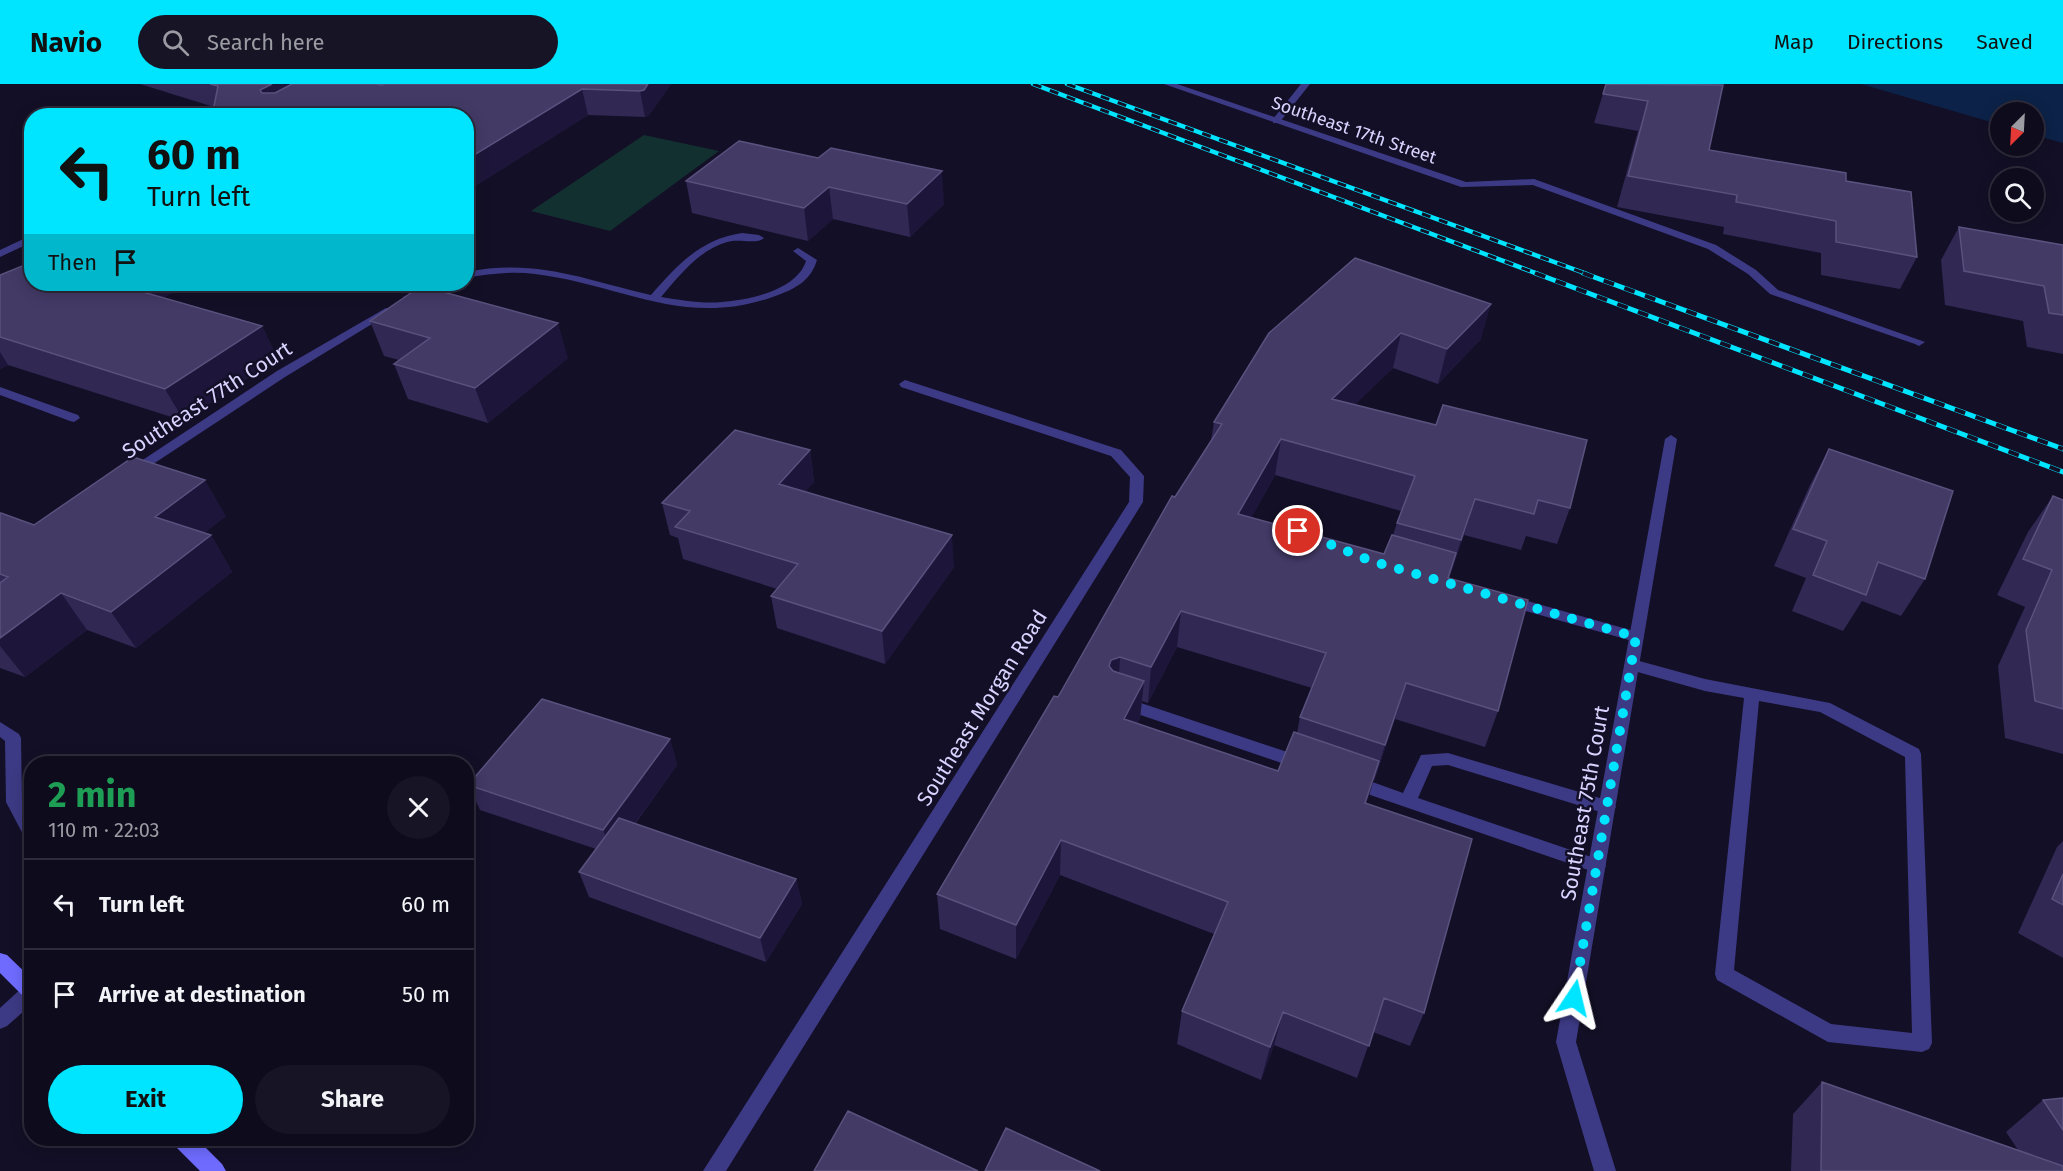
<!DOCTYPE html>
<meta charset="utf-8">
<style>
body{margin:0;font-family:"Fira Sans",sans-serif;background:#171425;color:#f1f3f6;height:100vh;display:flex;flex-direction:column;font-size:22px;white-space:nowrap}
*{box-sizing:border-box;margin:0}
p{font-size:20px;color:#9b9ba3}
.icon{flex:none;width:33px;height:33px;fill:none;stroke:currentColor;stroke-width:2;stroke-linecap:round;stroke-linejoin:round}
.map{position:relative;flex:1;overflow:hidden}
.panel{position:absolute;left:24px;top:672px;width:450px;height:390px;display:flex;flex-direction:column;background:#0e0b1c;border-radius:24px;box-shadow:0 3px 15px #0003,0 0 0 2px #2e2b3b}
.panel>*{flex:none}
.banner{position:absolute;left:24px;top:24px;width:450px;height:183px;border-radius:24px;box-shadow:0 3px 15px #0003,0 0 0 2px #2e2b3b;background:#00e5ff;color:#111;overflow:hidden}
.needle{width:39px;rotate:204deg}
.fabs{position:absolute;left:1990px;top:18px;display:grid;gap:12px}
.fabs a{display:grid;place-items:center;width:54px;height:54px;border-radius:50%;background:#0e0b1c;box-shadow:0 3px 15px #0003,0 0 0 2px #2e2b3b;font-size:30px}
.pin{position:absolute;display:grid;place-items:center;width:51px;height:51px;color:#fff;margin:-26px;border:3px solid #fff;border-radius:50%;box-shadow:0 2px 6px #0007}
.me{position:absolute;width:66px;margin:-33px;rotate:10deg;stroke-linejoin:round;filter:drop-shadow(0 0 4px #0008)}
.turn{display:flex;align-items:center;gap:21px;height:126px;padding:0 24px;font-size:27px}
.turn .icon{width:78px;height:78px;stroke-width:2.5}
.turn b{display:block;font-size:42px;line-height:51px}
.then{display:flex;align-items:center;height:57px;padding:0 24px;background:#0003;gap:12px;font-size:22px}
.round{display:grid;place-items:center;flex:none;width:63px;height:63px;border-radius:32px;background:#171425}
.overview{display:flex;align-items:center;justify-content:space-between;height:102px;padding:0 24px}
h1{font-size:36px;font-weight:700;line-height:45px;color:#1e9e55}
.button{display:flex;gap:12px;margin-top:auto;padding:12px 24px}
.button a{flex:1;height:69px;border-radius:36px;background:#00e5ff;color:#111;font-size:24px;font-weight:700;line-height:69px;text-align:center}
.button a+a{background:#171425;color:#f1f3f6}
ul{padding:0;list-style:none}
li{display:flex;align-items:center;gap:18px;height:90px;padding:0 24px;border-top:2px solid #2e2b3b}
li div{flex:1}
li b{display:block;font-size:22px}
li em{font-style:normal}
header{display:flex;align-items:center;gap:36px;box-sizing:border-box;height:84px;padding:0 30px;background:#00e5ff;color:#111}
header strong{font-size:28px}
nav{display:flex;gap:33px;margin-inline-start:auto;font-size:21px}
.search{width:420px;height:54px;background:#171425;display:flex;align-items:center;gap:15px;box-sizing:border-box;padding:0 21px;border-radius:33px;color:#9b9ba3;font-size:22px}
.map>svg:first-child{display:block}
.green{fill:#12302f}
.water{fill:#0c2248}
.lines{fill:none;stroke-linecap:round;stroke-linejoin:round}
.lane{fill:#3d3a85;fill-rule:evenodd}
.street{fill:#3d3a85;fill-rule:evenodd}
.secondary{fill:#6f6bff;fill-rule:evenodd}
.rail-far1-casing{stroke:#00e5ff;stroke-width:4.5}
.rail-casing{stroke:#00e5ff;stroke-width:5}
.rail-far1{stroke:#130f26;stroke-width:3;stroke-dasharray:9;stroke-linecap:butt}
.rail{stroke:#130f26;stroke-width:4;stroke-dasharray:11;stroke-linecap:butt}
.wall{fill:#312854;fill-rule:evenodd}
.shaded-wall{fill:#1d163a}
.building{fill:#433a66;stroke:#5a527e;stroke-width:1.5}
.route{stroke:#00e5ff;stroke-width:10;stroke-dasharray:0 18}
.labels{text-anchor:middle;stroke-width:5;stroke-linejoin:round;paint-order:stroke}
.far-street-label{font-size:18px;fill:#d9d4ff;stroke:#130f26}
.street-label{font-size:21px;fill:#d9d4ff;stroke:#130f26}
</style>
<header>
<strong>Navio</strong>
<div class="search"><svg class="icon" aria-label="search" viewBox="0 0 24 24"><circle cx="10" cy="10" r="6"/><path d="M15 15l6 6"/></svg>Search here</div>
<nav><a>Map</a><a>Directions</a><a>Saved</a></nav>
</header>
<div class="map">
<svg width="2063" height="1087" viewBox="0 0 2063 1087">
<rect width="100%" height="100%" fill="#130f26"/>
<path class="green" d="M644 51 719 67 610 147 531 127Z"/>
<path class="water" d="M1861 0H2063V59L2034 51V28H2001V41Z"/>
<g class="lines">
<path class="lane" d="M1301 0H1310L1279 39H1273V35Z
M1534 95 1716 161 1756 186 1778 206 1925 258 1919 262 1915 260 1770 210 1748 190 1708 165 1530 100 1529 98Z
M742 149 759 151 764 154C756 161 739 154 727 158 699 166 679 192 661 213 681 216 702 220 722 218 749 216 797 206 806 177L793 167 798 164 817 176C811 196 797 204 778 211 686 246 624 201 535 190 512 187 489 190 466 194V188C538 174 584 196 651 211 677 181 701 155 742 149Z
M0 303 78 331 80 334 74 338 70 337 0 311Z
M1279 435 1315 449 1317 452 1310 457 1274 442 1272 439Z
M1506 511 1641 549 1644 553 1641 557 1636 558 1501 520 1499 516 1501 512Z
M1632 575 1705 595 1830 619 1919 665 1921 670 1932 959 1929 965 1922 968 1828 958 1717 896 1715 890 1744 614 1705 607 1627 585 1624 581 1627 577ZM1759 617 1820 628 1905 673 1912 949 1831 940 1734 886Z
M1123 613 1308 675 1310 680 1308 685 1302 686 1117 623 1115 619 1117 615Z
M0 638 19 650 21 654 22 718 32 734V758L26 756 6 718 5 657 0 653Z
M1448 669 1613 718 1616 723 1613 728 1607 730 1448 681 1432 682 1418 714 1603 777 1606 782 1603 787 1597 789 1347 703 1345 698 1347 693 1353 691 1403 709 1421 671Z
M32 900V920L7 942 0 945V924L24 902Z"/>
<path class="street" d="M1164 0H1177L1466 98 1534 95 1539 98 1534 101 1461 103Z
M32 151V158L0 173V166Z
M432 200H446L413 215 409 216 403 213Z
M386 224 390 225V229L285 293 135 392H125L123 389 277 287Z
M905 296 1121 366 1144 392 1143 418 726 1087H703L1129 418 1130 393 1111 372 901 303 899 300Z
M1671 351 1677 355 1576 958 1616 1087H1594L1556 958 1665 355Z"/>
<path class="secondary" d="M0 869 7 871 32 895V916L25 914 0 889Z
M171 1054H196L222 1080 226 1087H200L174 1061Z"/>
<defs>
<path id="rail-far1" d="M1033 0 1538 190
M1067 0 1587 190"/>
<path id="rail" d="M1535 189 2063 388
M1583 189 2063 365"/>
</defs>
<use href="#rail-far1" class="rail-far1-casing"/>
<use href="#rail" class="rail-casing"/>
<use href="#rail-far1" class="rail-far1"/>
<use href="#rail" class="rail"/>
</g>
<path class="wall" d="M140 0H376L382 1 671 0 649 31 645 33 588 31 475 102 466 100V32L214 23Z
M1606 0H1720L1709 66 1846 97 1917 173 1900 205 1821 191V169L1723 150 1724 143 1617 123 1638 47 1594 39Z
M739 57 944 120 910 153 833 135 808 157 692 129 686 97Z
M1959 143 2063 161V270L2027 263 2023 237 1945 221 1941 176Z
M1355 174 1481 255 1438 300 1393 284 1355 320 1570 424 1557 460 1526 452 1521 466 1464 451 1449 494 1498 627 1485 663 1395 635 1374 697 1373 696 1366 720 1424 929 1410 962 1373 948 1357 994 1274 961 1261 996 1177 960 1182 927 1214 850 1060 791 1016 875 940 845 937 810 1058 613 1175 413 1211 356 1214 338ZM1275 391 1401 427 1393 451 1384 470 1251 434ZM1177 563 1312 604 1300 633 1297 649 1278 687 1137 640 1140 634 1142 617 1148 619Z
M0 191 32 200H188L163 214 262 242 277 274 184 337 8 281 0 285Z
M370 237 568 274 488 339 408 315 394 280 399 276 384 272Z
M1829 365 1925 495 1901 532 1862 517 1843 547 1792 527 1806 494 1774 482 1810 401Z
M810 366 814 398 805 408 954 483 885 580 777 544 771 512 777 505 683 475 678 454 670 451 662 419Z
M2053 412 2063 416V670L2005 654 1998 582 2025 523 1997 511 2028 448Z
M0 429 34 441 226 432 204 449 211 451 232 488 136 564 87 546 25 593 0 584Z
M670 655 677 681 635 740 796 795 802 820 766 878 589 813 579 788 596 765 480 726 468 701Z
M2063 757V874L2018 849 2057 763Z
M1822 998 2018 1066 2006 1048 2043 1016 2063 1014V1087H1791L1793 1030Z"/>
<path class="shaded-wall" d="M272 0H315L271 32 260 6Z
M648 0H671L649 31 645 33 640 7Z
M582 5 588 31 475 102 466 76Z
M942 87 944 120 910 153 907 120Z
M829 103 833 135 808 157 804 124Z
M115 200H188L132 232Z
M1491 220 1481 255 1438 300 1447 265Z
M558 239 568 274 488 339 475 304Z
M262 242 277 274 184 337 165 305Z
M1401 249 1393 284 1325 350 1332 315Z
M0 268 8 281 0 285Z
M1281 355 1275 391 1233 466 1238 430Z
M810 366 814 398 784 432 779 400Z
M205 396 226 432 177 470 155 433Z
M1475 415 1464 451 1450 493 1461 456Z
M211 451 232 488 136 564 111 528Z
M952 451 954 483 885 580 882 547Z
M61 509 87 546 25 593 0 562V554Z
M1181 527 1177 563 1148 619 1151 583Z
M1120 573 1118 609 1109 582 1111 576Z
M1144 597 1140 634 1121 671 1124 635Z
M1406 599 1395 635 1374 697 1385 661Z
M670 655 677 681 612 771 603 746Z
M1379 677 1369 712 1354 755 1365 719Z
M1061 756 1060 791 1016 875V841Z
M796 795 802 820 766 878 760 854Z
M1283 928 1274 961 1261 996 1270 963Z"/>
<path class="building" d="M210 0H272L260 6 262 9H275L292 0H376L382 1 384 0H648L644 6 640 7 582 5 466 76V32H212L218 2Z
M1606 0 1723 1 1709 66 1846 89V97L1911 108 1917 173 1836 158V137L1736 118 1737 111 1628 92 1648 17 1603 10Z
M739 57 818 74 831 64 942 87 907 120 829 103 804 124 686 97Z
M1959 143 2063 161V231L2049 229 2044 202 1964 187Z
M1355 174 1491 220 1447 265 1401 249 1332 315 1436 341 1443 321 1587 356 1570 424 1538 416 1534 430 1475 415 1461 456 1397 439 1415 392 1281 355 1238 430 1384 470 1392 451 1456 469 1448 494 1528 516 1498 627 1406 599 1385 661 1300 633 1326 569 1181 527 1151 583 1120 573 1111 576 1109 582 1113 587 1144 597 1124 635 1278 687 1294 648 1379 677 1365 719 1472 755 1424 929 1384 914 1369 962 1283 928 1270 963 1182 927 1228 818 1061 756 1016 841 937 810 1054 612 1058 613 1172 412 1175 413 1222 340 1214 338 1269 249Z
M32 178V200H117H115L262 242 165 305 0 253V191Z
M421 202 558 239 475 304 394 280 430 254 370 237Z
M735 346 810 366 779 400 952 451 882 547 771 512 798 480 675 443 690 427 662 419Z
M1829 365 1953 407 1925 495 1878 478 1866 511 1813 491 1827 457 1793 445Z
M133 373 205 396 155 433 211 451 111 528 61 509 0 554V499L8 493 0 490V429H1L34 441Z
M2053 412 2063 416V625L2035 617 2026 546 2052 486 2023 475Z
M542 615 670 655 603 746 468 701Z
M619 734 796 795 760 854 579 788Z
M2063 790V821L2052 815Z
M1822 998 2063 1082V1087H1821Z
M2063 1014V1046L2043 1016Z
M848 1027 978 1087H814Z
M1006 1044 1100 1087H985Z"/>
<g class="lines">
<path class="route" d="M1298 447 1371 477 1636 553 1574 914"/>
</g>
<g class="labels">
<g class="far-street-label">
<text transform="translate(1354 46) rotate(19)" y="6">Southeast 17th Street</text>
</g>
<g class="street-label">
<text transform="translate(207 316) rotate(-33)" y="7">Southeast 77th Court</text>
<text transform="translate(982 624) rotate(-58)" y="7">Southeast Morgan Road</text>
<text transform="translate(1585 719) rotate(-80)" y="7">Southeast 75th Court</text>
</g>
</g>
</svg>
<div class="fabs">
<a><svg class="needle" viewBox="-14 -14 28 28"><path d="M0-13l5 13h-10z" fill="#e53935"/><path d="M0 13l5-13h-10z" fill="#9b9ba3"/></svg></a>
<a><svg class="icon" aria-label="search" viewBox="0 0 24 24"><circle cx="10" cy="10" r="6"/><path d="M15 15l6 6"/></svg></a>
</div>
<div class="pin" style="left:1298px;top:447px;background:#d93025"><svg class="icon" aria-label="arrive" viewBox="0 0 24 24"><path d="M6 21V4h12l-3 4 3 4H6"/></svg></div>
<svg class="me" style="left:1574px;top:914px" viewBox="-20 -20 40 40"><path d="M0-17L14 15 0 8-14 15z" fill="#00e5ff" stroke="#fff" stroke-width="4"/></svg>
<div class="banner">
<div class="turn"><svg class="icon" aria-label="left" viewBox="0 0 24 24"><path d="M17 20v-9H6M10 6l-5 5 5 5"/></svg><div><b>60 m</b>Turn left</div></div>
<div class="then">Then<svg class="icon" aria-label="arrive" viewBox="0 0 24 24"><path d="M6 21V4h12l-3 4 3 4H6"/></svg></div>
</div>
<section class="panel">
<div class="overview"><div><h1>2 min</h1><p>110 m · 22:03</p></div><a class="round"><svg class="icon" aria-label="close" viewBox="0 0 24 24"><path d="M6 6l12 12M18 6L6 18"/></svg></a></div>
<ul>
<li><svg class="icon" aria-label="left" viewBox="0 0 24 24"><path d="M17 20v-9H6M10 6l-5 5 5 5"/></svg><div><b>Turn left</b></div><em>60 m</em></li>
<li><svg class="icon" aria-label="arrive" viewBox="0 0 24 24"><path d="M6 21V4h12l-3 4 3 4H6"/></svg><div><b>Arrive at destination</b></div><em>50 m</em></li>
</ul>
<div class="button"><a>Exit</a><a>Share</a></div>
</section>
</div>
